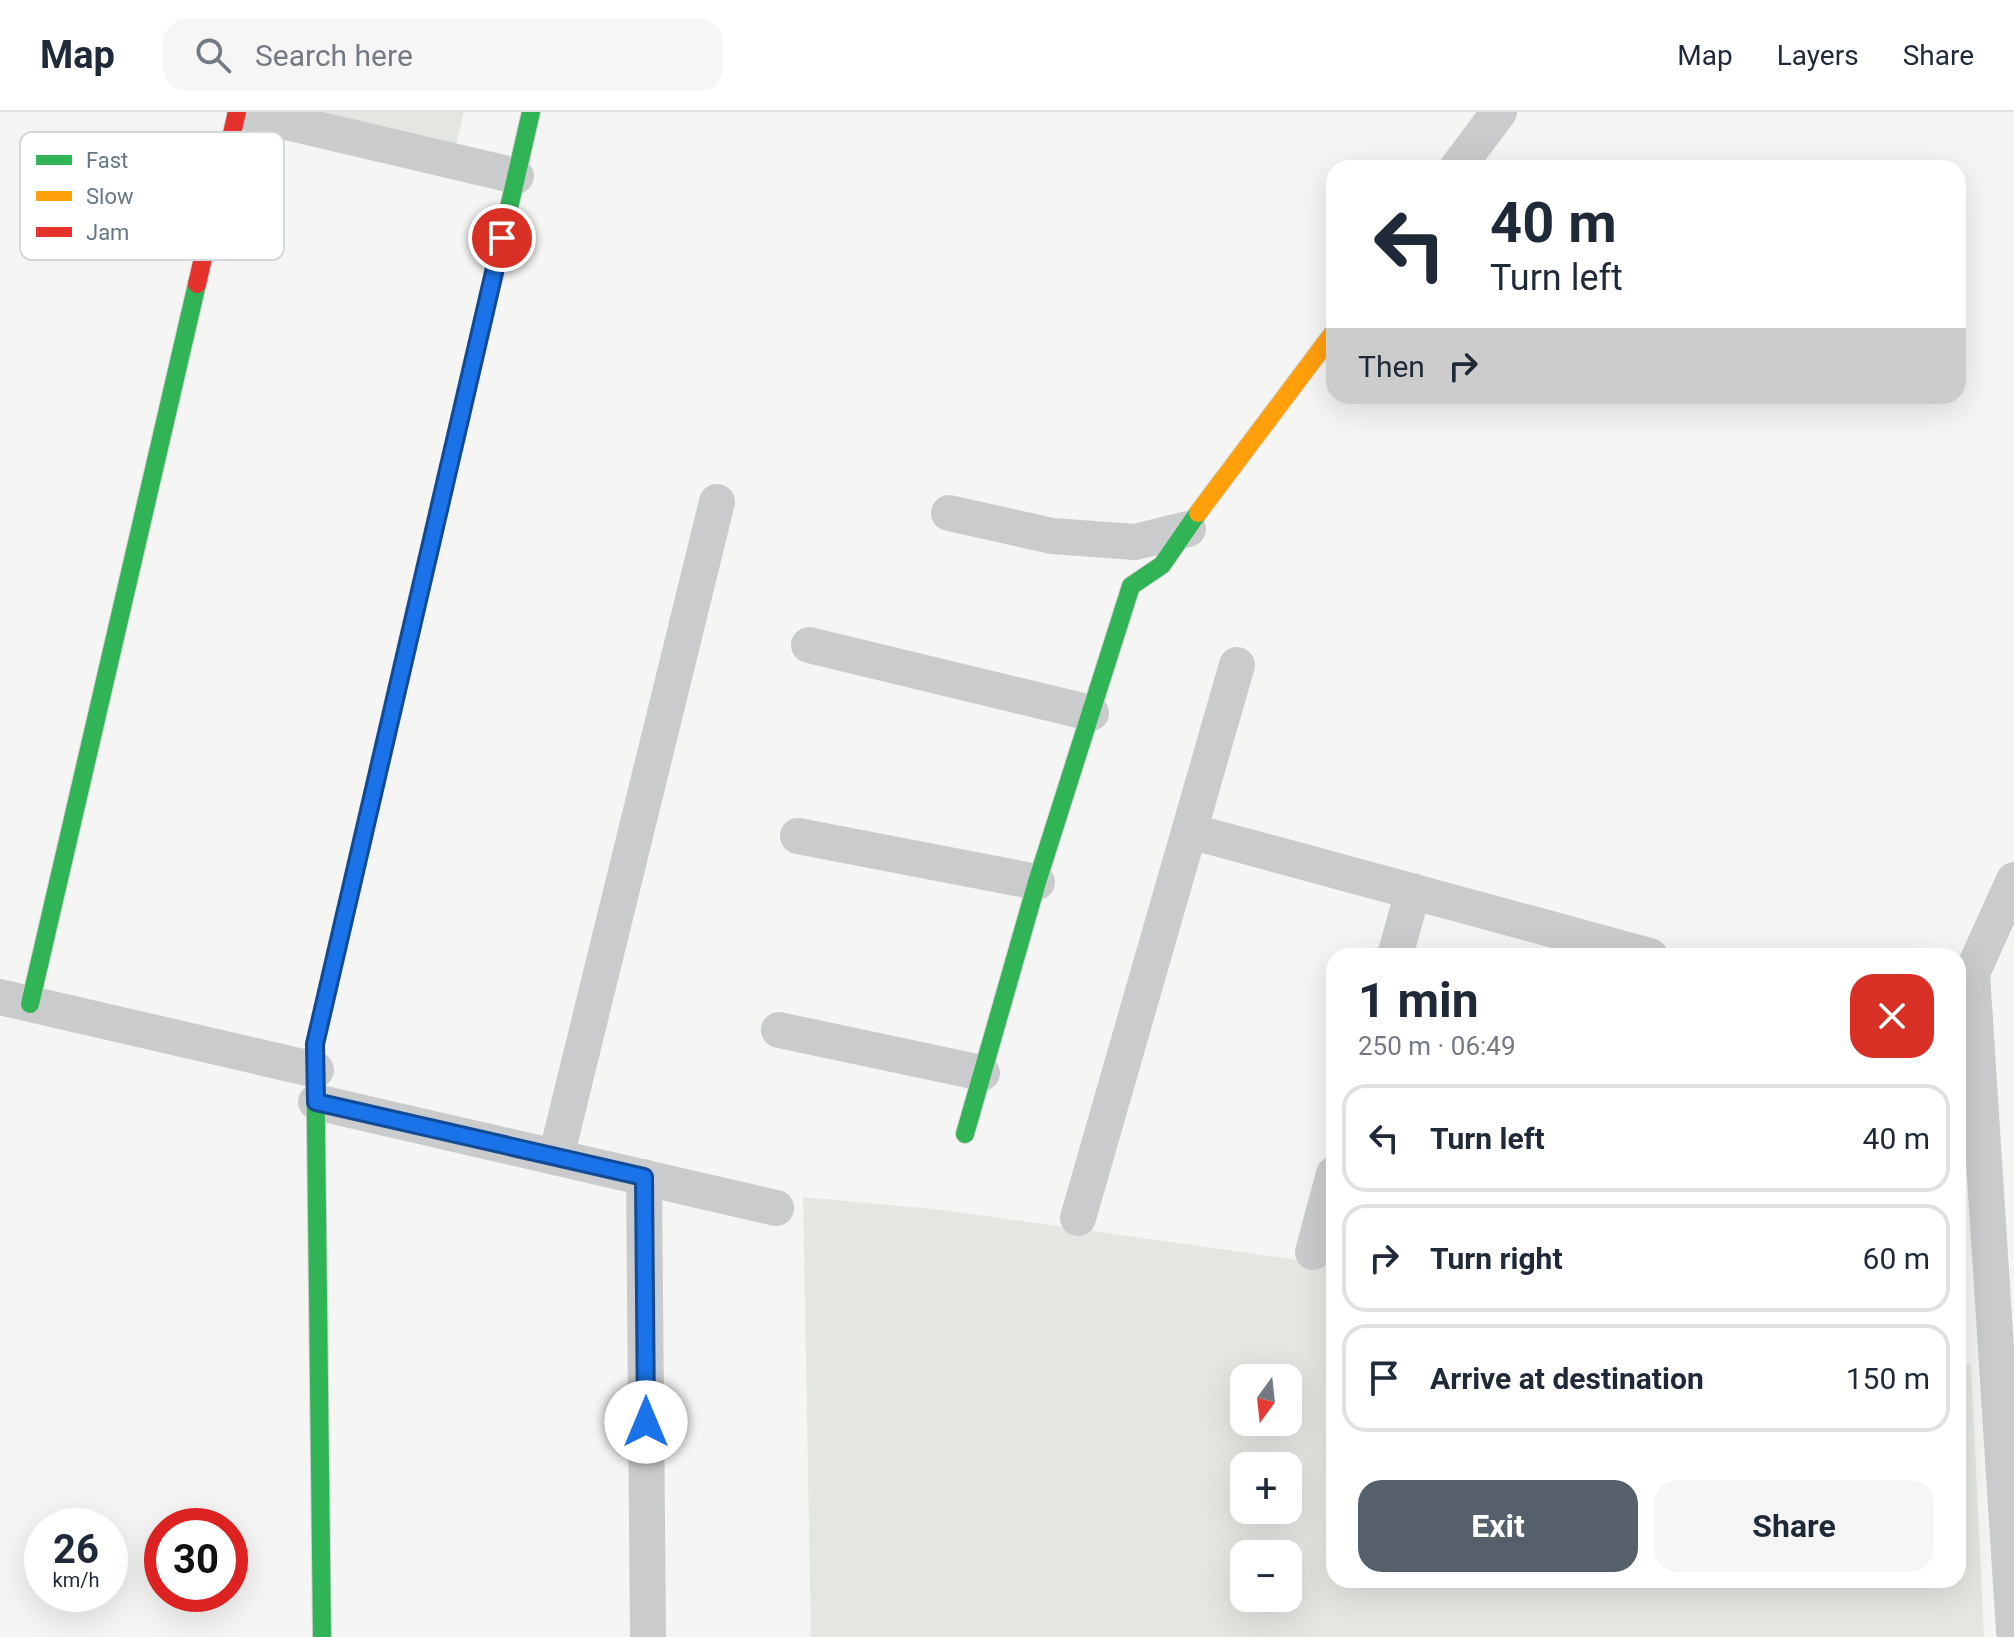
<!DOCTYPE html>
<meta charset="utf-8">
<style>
body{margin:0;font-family:Roboto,sans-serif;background:#f6f6f7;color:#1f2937;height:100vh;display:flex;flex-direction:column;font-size:30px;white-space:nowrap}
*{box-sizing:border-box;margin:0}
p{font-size:26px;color:#747a83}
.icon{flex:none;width:44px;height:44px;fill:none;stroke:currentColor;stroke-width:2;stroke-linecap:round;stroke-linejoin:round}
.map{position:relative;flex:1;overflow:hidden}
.details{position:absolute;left:1326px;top:836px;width:640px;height:640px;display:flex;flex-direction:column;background:#fff;border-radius:24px;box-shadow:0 8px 32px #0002}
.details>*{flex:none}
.hud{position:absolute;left:1326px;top:48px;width:640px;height:244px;border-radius:24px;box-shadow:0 8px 32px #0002;background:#fff;color:#1f2937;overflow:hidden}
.needle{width:52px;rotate:195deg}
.fabs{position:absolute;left:1230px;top:1252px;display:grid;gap:16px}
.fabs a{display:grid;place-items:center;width:72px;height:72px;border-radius:16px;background:#fff;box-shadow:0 8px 32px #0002;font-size:40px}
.speed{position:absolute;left:24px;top:1396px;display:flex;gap:16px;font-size:40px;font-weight:700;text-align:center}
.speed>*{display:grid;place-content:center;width:104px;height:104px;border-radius:50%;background:#fff;box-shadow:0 8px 32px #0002;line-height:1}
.speed small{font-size:20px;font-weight:400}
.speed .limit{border:12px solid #d22;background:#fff;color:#111}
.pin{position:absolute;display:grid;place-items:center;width:68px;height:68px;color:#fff;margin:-34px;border:4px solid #fff;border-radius:50%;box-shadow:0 2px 8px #0007}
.me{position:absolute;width:88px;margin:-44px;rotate:0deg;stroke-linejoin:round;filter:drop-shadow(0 0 6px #0008)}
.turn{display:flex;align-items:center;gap:28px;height:168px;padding:0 32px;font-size:36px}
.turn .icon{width:104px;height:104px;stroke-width:2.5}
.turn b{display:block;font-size:56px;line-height:68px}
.then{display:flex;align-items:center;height:76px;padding:0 32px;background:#0003;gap:16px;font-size:30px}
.round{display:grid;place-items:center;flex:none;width:84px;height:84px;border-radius:24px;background:#f6f6f7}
.head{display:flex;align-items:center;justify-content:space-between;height:136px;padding:0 32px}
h1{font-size:48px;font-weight:700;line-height:60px}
.action{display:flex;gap:16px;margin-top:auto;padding:16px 32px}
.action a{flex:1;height:92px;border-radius:24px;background:#55606b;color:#fff;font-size:32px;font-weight:700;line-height:92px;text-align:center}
.action a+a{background:#f6f6f7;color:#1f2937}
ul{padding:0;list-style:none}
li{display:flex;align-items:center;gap:24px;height:108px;margin:0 16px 12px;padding:0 16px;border:4px solid #e0e1e3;border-radius:24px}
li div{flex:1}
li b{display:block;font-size:30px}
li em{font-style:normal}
header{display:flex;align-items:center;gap:48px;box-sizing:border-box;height:112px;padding:0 40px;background:#fff;border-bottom:2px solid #e0e1e3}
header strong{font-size:38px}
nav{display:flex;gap:44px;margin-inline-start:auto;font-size:28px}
.search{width:560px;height:72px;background:#f6f6f7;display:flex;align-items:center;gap:20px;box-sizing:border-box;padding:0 28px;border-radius:24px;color:#747a83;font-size:30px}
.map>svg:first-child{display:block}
.green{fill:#e4e7e1;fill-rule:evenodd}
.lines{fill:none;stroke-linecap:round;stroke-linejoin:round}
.fast-casing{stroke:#d2d3d4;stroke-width:20}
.slow-casing{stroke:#d2d3d4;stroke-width:20}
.jam-casing{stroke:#d2d3d4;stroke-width:20}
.street{stroke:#cacbcc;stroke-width:36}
.fast{stroke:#30b455;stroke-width:18}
.slow{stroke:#ff9f0a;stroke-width:18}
.jam{stroke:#e5322d;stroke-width:18}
.route-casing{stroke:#114b97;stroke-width:20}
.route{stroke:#1a73e8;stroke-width:14}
.key{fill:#fff;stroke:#d1d6da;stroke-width:2}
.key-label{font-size:22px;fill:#667783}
</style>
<header>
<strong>Map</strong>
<div class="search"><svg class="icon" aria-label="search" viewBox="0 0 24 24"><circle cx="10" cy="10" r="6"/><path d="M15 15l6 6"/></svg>Search here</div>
<nav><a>Map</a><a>Layers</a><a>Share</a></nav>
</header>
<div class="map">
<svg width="2014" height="1525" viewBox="0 0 2014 1525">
<rect width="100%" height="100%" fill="#f5f5f4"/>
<path class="green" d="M316 0H464L456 33Z
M803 1085 943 1098 1334 1153V1468H1958V1251L1971 1253 1984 1525H811ZM1244 1266H1288V1310H1244ZM1244 1354H1288V1398H1244ZM1244 1442H1288V1486H1244Z"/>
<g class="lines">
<defs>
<path id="fast" d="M502 126 531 0
M30 892 197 172
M965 1022 1037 770 1131 474 1162 453 1198 401
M322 1525 315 932 360 736"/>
<path id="slow" d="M1198 401 1334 220
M415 499 502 126"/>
<path id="jam" d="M197 172 237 0
M360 736 415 499"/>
</defs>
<use href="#fast" class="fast-casing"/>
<use href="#slow" class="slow-casing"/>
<use href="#jam" class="jam-casing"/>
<path class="street" d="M244 0 516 64
M1457 56 1499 0
M949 401 1052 424 1135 430 1188 417
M809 533 1091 601
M1190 719 1650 844
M798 724 1037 770
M2014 768 1972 861 2014 1519
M1395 844 1413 779
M0 885 316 958
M779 918 982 961
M316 990 776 1096
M556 1045 717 390
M644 1065 648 1525
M1078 1106 1237 553
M1313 1140 1334 1062"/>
<use href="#fast" class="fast"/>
<use href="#slow" class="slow"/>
<use href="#jam" class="jam"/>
</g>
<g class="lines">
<defs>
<path id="route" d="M502 126 315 932 316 990 644 1065 646 1310"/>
</defs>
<use href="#route" class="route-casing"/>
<use href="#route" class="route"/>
</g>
<rect x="20" y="20" width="264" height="128" rx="12" class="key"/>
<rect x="36" y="43" width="36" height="10" fill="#30b455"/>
<rect x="36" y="79" width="36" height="10" fill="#ff9f0a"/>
<rect x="36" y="115" width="36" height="10" fill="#e5322d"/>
<g class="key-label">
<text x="86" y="56">Fast</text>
<text x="86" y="92">Slow</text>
<text x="86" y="128">Jam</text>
</g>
</svg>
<div class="fabs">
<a><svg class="needle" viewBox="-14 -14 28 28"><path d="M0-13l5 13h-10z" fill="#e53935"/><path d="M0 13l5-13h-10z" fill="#747a83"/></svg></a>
<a>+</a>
<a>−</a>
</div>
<div class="speed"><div>26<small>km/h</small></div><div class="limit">30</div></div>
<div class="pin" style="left:502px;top:126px;background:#d93025"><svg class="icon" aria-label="arrive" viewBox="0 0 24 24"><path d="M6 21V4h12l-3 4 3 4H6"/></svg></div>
<svg class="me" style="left:646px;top:1310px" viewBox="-20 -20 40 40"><circle r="19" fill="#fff"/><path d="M0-13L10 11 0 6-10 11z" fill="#1a73e8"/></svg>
<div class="hud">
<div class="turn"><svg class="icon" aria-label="left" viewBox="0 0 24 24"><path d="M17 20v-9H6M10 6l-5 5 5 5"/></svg><div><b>40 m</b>Turn left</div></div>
<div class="then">Then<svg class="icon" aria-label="right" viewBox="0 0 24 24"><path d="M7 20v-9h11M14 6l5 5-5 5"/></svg></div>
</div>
<section class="details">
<div class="head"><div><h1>1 min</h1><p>250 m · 06:49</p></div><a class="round" style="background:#d93025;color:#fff"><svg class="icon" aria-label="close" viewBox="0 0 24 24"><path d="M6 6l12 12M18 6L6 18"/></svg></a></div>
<ul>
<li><svg class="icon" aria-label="left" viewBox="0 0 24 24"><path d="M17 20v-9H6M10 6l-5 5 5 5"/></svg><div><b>Turn left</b></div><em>40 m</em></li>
<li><svg class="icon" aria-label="right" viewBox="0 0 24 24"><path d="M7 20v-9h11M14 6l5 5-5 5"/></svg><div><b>Turn right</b></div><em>60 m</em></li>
<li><svg class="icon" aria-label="arrive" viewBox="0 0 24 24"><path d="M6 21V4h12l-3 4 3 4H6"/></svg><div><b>Arrive at destination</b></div><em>150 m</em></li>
</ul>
<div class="action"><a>Exit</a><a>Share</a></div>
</section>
</div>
